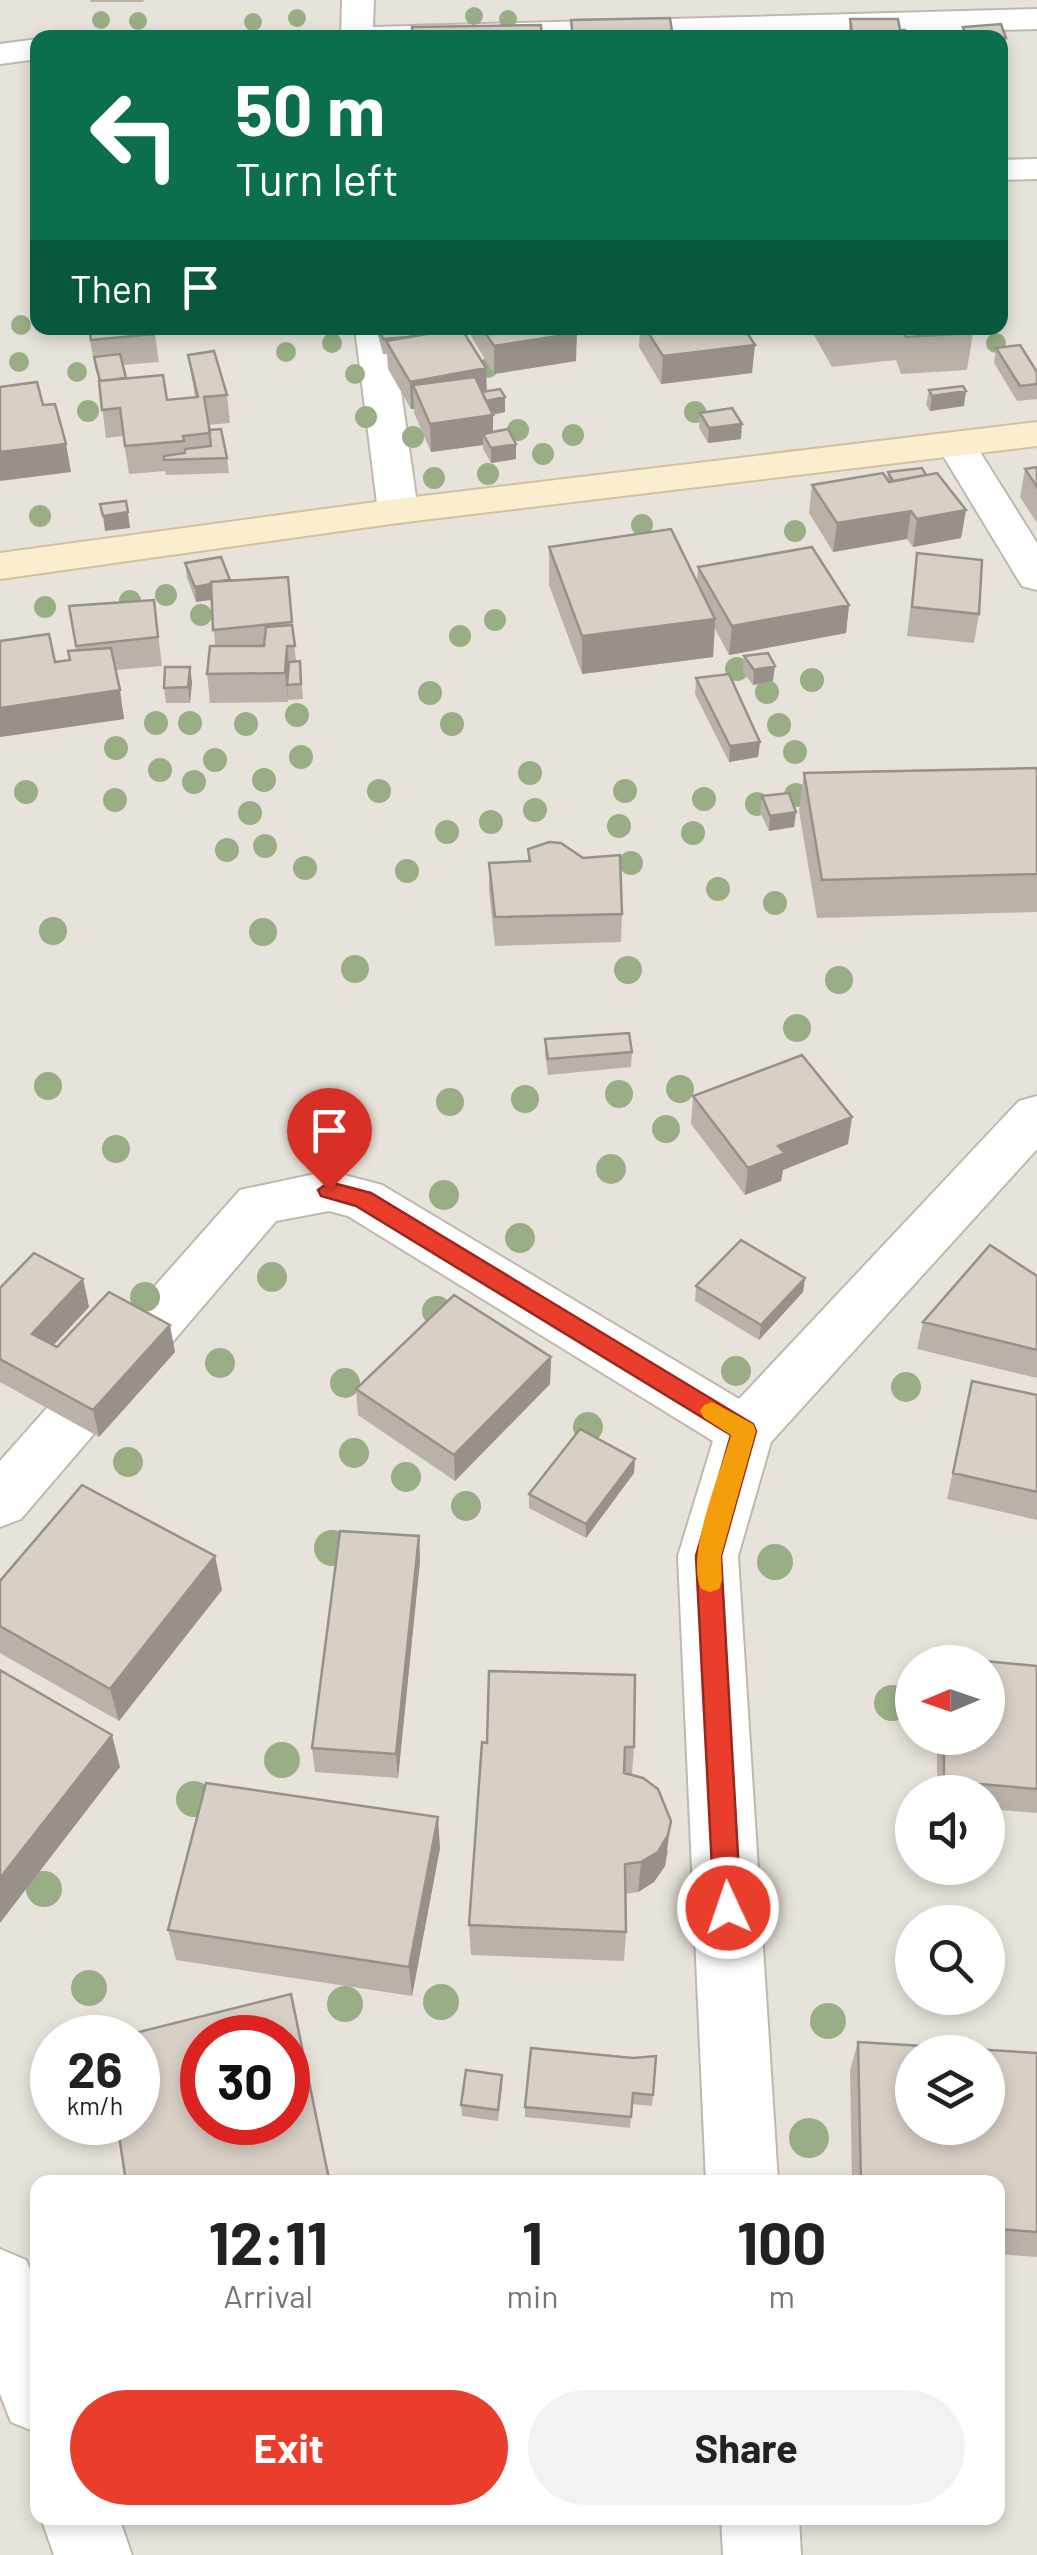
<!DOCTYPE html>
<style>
body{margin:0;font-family:Barlow,sans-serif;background:#f2f2f2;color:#222;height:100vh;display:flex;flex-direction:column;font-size:38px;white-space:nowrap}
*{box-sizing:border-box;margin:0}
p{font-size:32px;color:#767676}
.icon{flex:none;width:55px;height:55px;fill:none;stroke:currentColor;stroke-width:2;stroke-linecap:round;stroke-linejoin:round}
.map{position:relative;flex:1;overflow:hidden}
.details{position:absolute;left:30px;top:2175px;width:975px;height:350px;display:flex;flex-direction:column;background:#fff;border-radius:20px;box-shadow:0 5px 15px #0003}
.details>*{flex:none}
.hud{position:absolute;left:30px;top:30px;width:978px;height:305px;border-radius:20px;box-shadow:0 5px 15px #0003;background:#0b6e4f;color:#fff;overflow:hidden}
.needle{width:65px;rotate:268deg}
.controls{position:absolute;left:895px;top:1645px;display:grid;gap:20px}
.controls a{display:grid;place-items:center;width:110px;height:110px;border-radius:50%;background:#fff;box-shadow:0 5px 15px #0003;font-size:50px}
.speed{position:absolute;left:30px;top:2015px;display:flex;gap:20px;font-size:50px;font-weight:700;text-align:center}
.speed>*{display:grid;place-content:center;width:130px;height:130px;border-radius:50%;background:#fff;box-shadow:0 5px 15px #0003;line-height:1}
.speed small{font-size:25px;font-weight:400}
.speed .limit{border:15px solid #d22;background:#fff;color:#111}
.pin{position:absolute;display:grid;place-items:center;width:85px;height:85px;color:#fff;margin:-102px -42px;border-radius:50% 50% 50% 0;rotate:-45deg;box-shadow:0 0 10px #0007}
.pin .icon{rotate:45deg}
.me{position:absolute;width:110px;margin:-55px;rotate:357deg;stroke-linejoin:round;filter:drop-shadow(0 0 8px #0008)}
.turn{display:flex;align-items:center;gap:35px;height:210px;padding:0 40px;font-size:45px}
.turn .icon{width:130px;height:130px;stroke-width:2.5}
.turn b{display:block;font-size:70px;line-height:85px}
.then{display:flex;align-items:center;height:95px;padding:0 40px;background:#0003;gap:20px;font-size:38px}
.eta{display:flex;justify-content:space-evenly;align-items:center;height:170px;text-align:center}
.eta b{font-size:60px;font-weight:700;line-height:70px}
.cta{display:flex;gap:20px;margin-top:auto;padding:20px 40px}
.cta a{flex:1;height:115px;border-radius:60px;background:#ea3e2d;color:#fff;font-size:40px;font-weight:700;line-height:115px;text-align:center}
.cta a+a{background:#f2f2f2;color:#222}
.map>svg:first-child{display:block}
.residential{fill:#e8e3da;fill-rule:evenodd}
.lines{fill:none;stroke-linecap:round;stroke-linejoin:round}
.street-casing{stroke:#c0b8ae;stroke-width:4}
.secondary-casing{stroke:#d1c19f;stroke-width:4}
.street{fill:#fff;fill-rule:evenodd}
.secondary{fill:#fbeecf;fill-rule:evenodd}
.tree{fill:#9aae85}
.wall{fill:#bab2a9}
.shaded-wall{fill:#97918a}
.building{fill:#d8cfc5;stroke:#97918a;stroke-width:2.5;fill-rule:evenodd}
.route{fill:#ea3e2d;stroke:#98281d;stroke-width:2.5}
.slow{fill:#f59e0b}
</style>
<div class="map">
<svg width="1037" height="2555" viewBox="0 0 1037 2555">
<rect width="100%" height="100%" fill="#f5f1ec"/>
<path class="residential" d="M0 0H1037V2555H0ZM38 38H1000V328H38ZM912 1662H988V1738H912ZM912 1792H988V1868H912ZM912 1922H988V1998H912ZM52 2038H138V2122H52ZM202 2038H288V2122H202ZM912 2052H988V2128H912ZM38 2182H998V2518H38Z"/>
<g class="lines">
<defs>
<path id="street" d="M342 0H374L373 27 1037 9V29L700 38H341Z
M38 39V59L0 64V44Z
M1037 159V179L1000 180V160Z
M355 328H392L418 511 412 520 398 523 384 520 378 511Z
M956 432 970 436 1037 543V590L1022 586 936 444 942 436Z
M1037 1096V1149L771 1442 738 1556 778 2182H706L678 1556 713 1441 348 1216 329 1211 276 1221 21 1519 0 1527V1461L240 1190 329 1171 382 1185 739 1399 1019 1101Z
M0 2249 26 2260 38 2288V2433L11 2422 0 2394Z
M41 2518H119L132 2555H54Z
M721 2518H799L801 2555H723Z"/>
<path id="secondary" d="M1037 422V446L398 523 0 579V553L398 499Z"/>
</defs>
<use href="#street" class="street-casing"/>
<use href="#secondary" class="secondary-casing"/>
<use href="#street" class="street"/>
<use href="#secondary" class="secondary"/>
</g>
<g class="tree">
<circle cx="474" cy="16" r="9"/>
<circle cx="297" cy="18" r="9"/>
<circle cx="508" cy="19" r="9"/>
<circle cx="101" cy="20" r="9"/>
<circle cx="138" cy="21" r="9"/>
<circle cx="253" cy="22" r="9"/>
<circle cx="21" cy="325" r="10"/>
<circle cx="332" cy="343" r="10"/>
<circle cx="996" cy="343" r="10"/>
<circle cx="286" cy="352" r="10"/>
<circle cx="19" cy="362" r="10"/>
<circle cx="488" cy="368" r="10"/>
<circle cx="77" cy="372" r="10"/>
<circle cx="355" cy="374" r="10"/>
<circle cx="88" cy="411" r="11"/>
<circle cx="695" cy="412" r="11"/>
<circle cx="366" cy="417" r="11"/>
<circle cx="518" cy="430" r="11"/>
<circle cx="573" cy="435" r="11"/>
<circle cx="413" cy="437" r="11"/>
<circle cx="543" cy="454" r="11"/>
<circle cx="488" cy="474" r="11"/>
<circle cx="434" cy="478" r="11"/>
<circle cx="40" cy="516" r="11"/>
<circle cx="642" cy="525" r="11"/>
<circle cx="795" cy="531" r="11"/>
<circle cx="166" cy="595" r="11"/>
<circle cx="130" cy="601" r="11"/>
<circle cx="45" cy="607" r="11"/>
<circle cx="201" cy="615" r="11"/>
<circle cx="495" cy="620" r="11"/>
<circle cx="460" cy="636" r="11"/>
<circle cx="737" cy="669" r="12"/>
<circle cx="812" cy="680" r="12"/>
<circle cx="767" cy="692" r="12"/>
<circle cx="430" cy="693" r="12"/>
<circle cx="297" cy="715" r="12"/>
<circle cx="156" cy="723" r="12"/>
<circle cx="190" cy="723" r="12"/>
<circle cx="246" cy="724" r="12"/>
<circle cx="452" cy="724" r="12"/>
<circle cx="779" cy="725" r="12"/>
<circle cx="116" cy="748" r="12"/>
<circle cx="795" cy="752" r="12"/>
<circle cx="301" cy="757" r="12"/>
<circle cx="215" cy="760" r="12"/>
<circle cx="160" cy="770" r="12"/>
<circle cx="530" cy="773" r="12"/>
<circle cx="264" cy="780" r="12"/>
<circle cx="194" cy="782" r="12"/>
<circle cx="379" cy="791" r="12"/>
<circle cx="625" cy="791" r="12"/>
<circle cx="26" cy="792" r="12"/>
<circle cx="796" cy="795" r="12"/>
<circle cx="704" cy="799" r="12"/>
<circle cx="115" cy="800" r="12"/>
<circle cx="757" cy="804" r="12"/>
<circle cx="535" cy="810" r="12"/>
<circle cx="250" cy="813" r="12"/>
<circle cx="491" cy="822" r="12"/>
<circle cx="619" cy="826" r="12"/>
<circle cx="447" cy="832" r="12"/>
<circle cx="693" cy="833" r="12"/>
<circle cx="265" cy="846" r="12"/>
<circle cx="227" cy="850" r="12"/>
<circle cx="631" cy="863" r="12"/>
<circle cx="305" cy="868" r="12"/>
<circle cx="407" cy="871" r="12"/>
<circle cx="718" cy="889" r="12"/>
<circle cx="775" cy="903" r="12"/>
<circle cx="53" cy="931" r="14"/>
<circle cx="263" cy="932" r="14"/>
<circle cx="355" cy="969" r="14"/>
<circle cx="628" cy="970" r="14"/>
<circle cx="839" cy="980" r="14"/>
<circle cx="797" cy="1028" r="14"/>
<circle cx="48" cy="1086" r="14"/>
<circle cx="680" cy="1089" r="14"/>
<circle cx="619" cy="1094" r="14"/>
<circle cx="525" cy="1099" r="14"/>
<circle cx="450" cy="1102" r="14"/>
<circle cx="666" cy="1129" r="14"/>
<circle cx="116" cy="1149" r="14"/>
<circle cx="611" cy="1169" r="15"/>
<circle cx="444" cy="1195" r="15"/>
<circle cx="520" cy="1238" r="15"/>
<circle cx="272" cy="1277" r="15"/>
<circle cx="145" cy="1297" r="15"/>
<circle cx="437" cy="1311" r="15"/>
<circle cx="220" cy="1363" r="15"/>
<circle cx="736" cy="1371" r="15"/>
<circle cx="345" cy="1383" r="15"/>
<circle cx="906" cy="1387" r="15"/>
<circle cx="588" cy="1427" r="15"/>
<circle cx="354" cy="1453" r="15"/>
<circle cx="128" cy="1462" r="15"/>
<circle cx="406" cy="1477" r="15"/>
<circle cx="466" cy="1506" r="15"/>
<circle cx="332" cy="1548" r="18"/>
<circle cx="775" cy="1562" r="18"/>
<circle cx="892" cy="1703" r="18"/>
<circle cx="282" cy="1760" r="18"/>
<circle cx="194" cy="1799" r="18"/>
<circle cx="44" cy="1889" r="18"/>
<circle cx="89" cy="1988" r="18"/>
<circle cx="441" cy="2002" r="18"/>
<circle cx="345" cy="2004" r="18"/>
<circle cx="828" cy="2021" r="18"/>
<circle cx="809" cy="2138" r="20"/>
</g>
<path class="wall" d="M90 0H144L143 2H91Z
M850 19 900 30 906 38H848Z
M963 27 1006 38 1004 52H1000V38H962Z
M88 328H154L159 362 123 365 126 378 167 400 195 397 188 355 227 395 230 423 208 425 209 430 227 458 229 473 166 475 165 471 129 474 123 436 106 438 99 381 95 368Z
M376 328H451L487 392 505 397V412L492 415 493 432 516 459 491 463 483 449V445L431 452 414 413V409H411L388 369 387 354H383Z
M466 328H573L576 361 494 374Z
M640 328H744L752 373 661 384 639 347Z
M810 328H969L973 333 967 370 901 374 896 360 832 367Z
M996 348 1037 372V399L1017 401 994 363Z
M929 390 964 406 930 411 926 405Z
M700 413 741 439 708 443 699 428Z
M1037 467V523L1020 497 1025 469Z
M888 472 926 475 966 510 961 538 913 547 907 539 833 552 809 513 812 485 887 479Z
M549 547 697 581 698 567 849 605 846 633 729 655 715 629 713 657 582 674 549 585Z
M917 553 979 614 974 643 907 636Z
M185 563 230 581 288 577 292 625 296 661H300L303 699 288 700V702L210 703 207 674 215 646 212 600 196 602 187 578Z
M154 600 162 666 115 670 124 719 0 737 55 662 69 660 76 650 69 606Z
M744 656 773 681 753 685 743 672Z
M696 678 760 742 758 757 729 762 695 694Z
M192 682 190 703H166L164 688Z
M1037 768V912L817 918 799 811 804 773Z
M762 796 796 812 794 827 769 831 760 812Z
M528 849 622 914 621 942 495 946 489 891V863L528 861Z
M545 1039 632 1052 631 1067 548 1075 545 1054Z
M693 1096 852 1117 848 1144 783 1170 781 1181 745 1195 691 1124Z
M1037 1276V1378L917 1349 923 1322Z
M805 1278 803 1292 759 1340 695 1301 696 1286Z
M83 1279 89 1307 53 1345 57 1347 175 1352 99 1437 0 1382V1288Z
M551 1357 550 1384 455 1481 358 1415 356 1389Z
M972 1381 1037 1395V1520L947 1499Z
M635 1459 634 1473 586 1538 529 1508V1494Z
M419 1536 420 1561 398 1778 315 1772 312 1748Z
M215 1556 222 1590 119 1721 0 1653V1581Z
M943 1657 1037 1666V1813L988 1809V1792H937V1738H988V1662H942Z
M482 1742 634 1747 632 1775 668 1852 665 1866 654 1882 638 1892 626 1894V1932L624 1961 471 1955 469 1925Z
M440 1848 412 1996 176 1960 168 1930Z
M858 2042 1037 2053V2257L998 2254V2182H852L850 2070Z
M656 2056 652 2106 632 2104 630 2128 525 2117V2107L633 2058Z
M502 2086 498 2121 462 2116 461 2105Z"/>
<path class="shaded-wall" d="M577 333 576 361 494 374V346Z
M755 345 752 373 661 384 663 356Z
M486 368 487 395 413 385 414 409H411L410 382Z
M966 391 964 406 930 411 932 396Z
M505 397V412L481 417V402Z
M493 415V443L483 434V445L431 452 430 424Z
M742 424 741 439 708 443 709 428Z
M66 444 71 472 0 481V452Z
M516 444V459L491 463V448Z
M966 510 961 538 913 547 917 519Z
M911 511 907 539 833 552 837 523Z
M128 512 130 528 105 531 103 516Z
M230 580 232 596 196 602 195 587Z
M849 605 846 633 729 655 732 626Z
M715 619 713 657 582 674V636Z
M287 646 290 675 287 685 288 702 285 673Z
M775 666 773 681 753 685 754 670Z
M190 667 192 682 190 703 188 687Z
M120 690 124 719 0 737V708Z
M760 742 758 757 729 762 730 746Z
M796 812 794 827 769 831 770 816Z
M852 1117 848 1144 783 1170 781 1181 745 1195 748 1168 778 1146Z
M805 1278 803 1292 759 1340 761 1325Z
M83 1279 89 1307 39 1361 32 1334Z
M170 1325 175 1352 99 1437 93 1410Z
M551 1357 550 1384 455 1481 454 1455Z
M635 1459 634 1473 586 1538V1524Z
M419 1536 420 1561 398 1778 396 1754Z
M215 1556 222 1590 119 1721 110 1689Z
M112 1735 120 1767 0 1923V1878Z
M438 1817 440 1848 412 1996 409 1967Z
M671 1821 665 1866 654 1882 638 1892 641 1862Z"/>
<path class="building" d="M670 18 673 38H573L571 20Z
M850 19H898L900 30H905L906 38H853Z
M1001 24 1006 38H967L963 27Z
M541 25 542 38H413L412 27Z
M89 328H154L155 334 91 340Z
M379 328H451L452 329 408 337 383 339Z
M461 328 486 368 410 382 386 341Z
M482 328H573L577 333 494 346Z
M645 328H744L755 345 663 356Z
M902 328H969L973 333 906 337Z
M1020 345 1037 372V384L1020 386 996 348Z
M214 351 227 395 204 397 210 433 183 436 184 441 125 446 120 408 102 410 99 381 163 375 167 400 198 397 188 355Z
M120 354 126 378 100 381 94 357Z
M475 377 493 415 430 424 413 385Z
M37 382 43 405 55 404 66 444 0 452V387Z
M963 386 966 391 932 396 929 390Z
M500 389 505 397 486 401 482 392Z
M732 408 742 424 709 428 700 413Z
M221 429 227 458 164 460V456L185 453V449L211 446 209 430Z
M508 429 516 444 491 448 483 434Z
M1037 467V487L1025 469Z
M922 468 926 475 893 481 888 472Z
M883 473 889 482 937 473 966 510 917 519 911 511 837 523 812 485Z
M126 501 128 512 103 516 100 504Z
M671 529 715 619 582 636 549 547Z
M812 547 849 605 732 626 698 567Z
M917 553 982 560 979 614 912 607Z
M221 557 230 580 211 582V584L195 587 185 563Z
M288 577 292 622 213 630 211 582Z
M154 600 158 637 76 646 69 606Z
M292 625 295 646H287L285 673 207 674 210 646H264L266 627Z
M49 634 55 662 70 660 68 651 111 648 120 690 0 708V641Z
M768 653 775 666 754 670 744 656Z
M300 661 301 684 287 685 289 662Z
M165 667H190L188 687 164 688Z
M729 674 760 742 730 746 696 678Z
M1037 768V874L822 880 804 773Z
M789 793 796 812 770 816 762 796Z
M549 842 561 843 583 858 620 855 622 914 495 917 489 863 530 861 528 849Z
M629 1033 632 1052 548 1059 545 1039Z
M802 1055 852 1117 778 1146 785 1153 748 1168 693 1096Z
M741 1240 805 1278 761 1325 696 1286Z
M990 1245 1037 1276V1350L923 1322Z
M34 1253 83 1279 32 1334 57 1347 109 1292 170 1325 93 1410 0 1359V1288Z
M454 1295 551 1357 454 1455 356 1389Z
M972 1381 1037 1395V1492L953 1473Z
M580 1429 635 1459 586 1524 529 1494Z
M82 1485 215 1556 110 1689 0 1626V1581Z
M340 1531 419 1536 396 1754 312 1748Z
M943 1657 1037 1666V1789L944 1781V1738H988V1662H943Z
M0 1670 112 1735 0 1878Z
M489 1671 635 1675 634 1747H625L624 1773 643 1778 658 1789 671 1821 668 1835 658 1852 641 1862 625 1864 626 1932 469 1925 482 1742 487 1743Z
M206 1783 438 1817 409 1967 168 1930Z
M291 1994 329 2179 314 2182H126L117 2122H138V2038H115ZM202 2038H288V2122H202Z
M858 2042 1037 2053V2232L998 2229V2182H861ZM912 2052H988V2128H912Z
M531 2048 633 2058 656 2056 653 2095 633 2093 631 2117 525 2107Z
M466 2070 502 2075 498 2110 461 2105Z"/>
<path class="route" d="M329 1182 371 1193 753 1424 756 1431 721 1556 741 1908 737 1917 728 1921 718 1917 714 1908 696 1556 731 1435 356 1206 321 1196 318 1190Z"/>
<path class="slow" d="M712 1402 753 1424 756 1431 721 1556 722 1581 719 1589 710 1592 701 1589C685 1555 721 1472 731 1435L704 1418 700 1411 704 1405Z"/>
</svg>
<div class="controls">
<a><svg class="needle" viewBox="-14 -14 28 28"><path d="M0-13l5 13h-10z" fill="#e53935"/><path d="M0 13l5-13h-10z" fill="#767676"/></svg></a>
<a><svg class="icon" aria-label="sound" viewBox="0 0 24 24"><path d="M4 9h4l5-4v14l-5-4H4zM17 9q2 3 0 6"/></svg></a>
<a><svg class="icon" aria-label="search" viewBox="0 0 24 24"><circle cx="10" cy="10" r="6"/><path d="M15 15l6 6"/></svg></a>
<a><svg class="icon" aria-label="layers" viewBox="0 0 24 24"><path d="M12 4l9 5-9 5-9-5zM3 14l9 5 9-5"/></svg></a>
</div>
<div class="speed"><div>26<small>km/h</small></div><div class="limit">30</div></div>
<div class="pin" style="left:329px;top:1190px;background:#d93025"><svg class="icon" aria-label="arrive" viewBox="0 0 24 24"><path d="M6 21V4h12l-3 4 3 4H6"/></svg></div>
<svg class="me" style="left:728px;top:1908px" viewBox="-20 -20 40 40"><circle r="17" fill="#ea3e2d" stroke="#fff" stroke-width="3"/><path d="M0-11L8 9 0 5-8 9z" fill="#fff"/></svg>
<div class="hud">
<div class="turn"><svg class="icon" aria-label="left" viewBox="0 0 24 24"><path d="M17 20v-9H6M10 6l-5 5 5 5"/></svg><div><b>50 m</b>Turn left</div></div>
<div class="then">Then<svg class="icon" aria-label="arrive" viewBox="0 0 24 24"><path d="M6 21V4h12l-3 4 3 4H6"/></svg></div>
</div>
<section class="details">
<div class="eta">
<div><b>12:11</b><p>Arrival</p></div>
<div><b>1</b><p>min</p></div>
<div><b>100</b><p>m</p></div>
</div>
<div class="cta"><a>Exit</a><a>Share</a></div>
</section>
</div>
